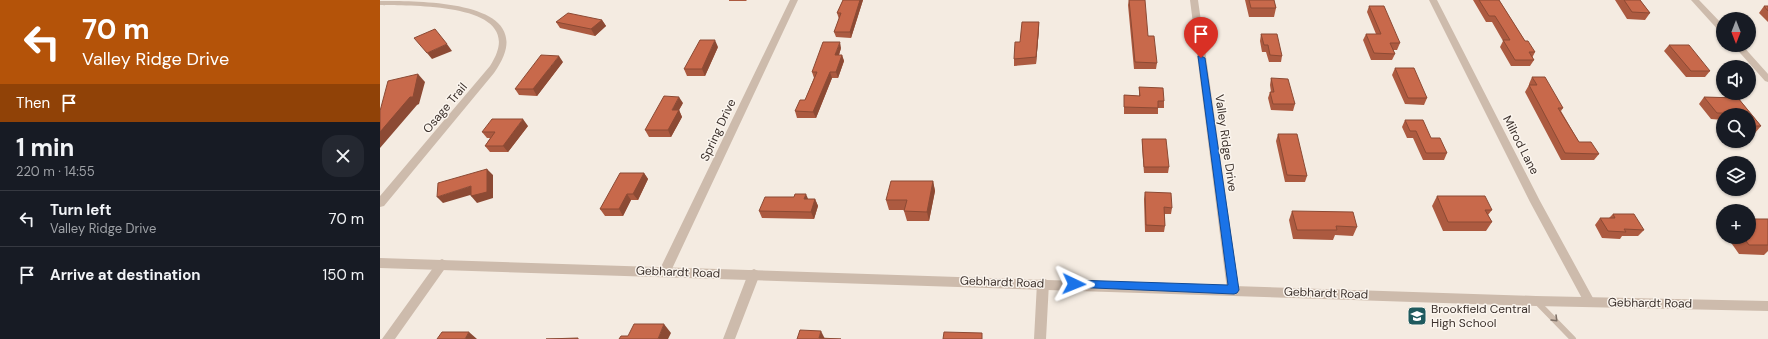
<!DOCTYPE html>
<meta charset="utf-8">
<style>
body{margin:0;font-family:"DM Sans",sans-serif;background:#242831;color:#f1f3f6;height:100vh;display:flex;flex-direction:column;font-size:15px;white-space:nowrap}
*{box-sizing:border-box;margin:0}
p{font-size:13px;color:#9ea1a6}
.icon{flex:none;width:22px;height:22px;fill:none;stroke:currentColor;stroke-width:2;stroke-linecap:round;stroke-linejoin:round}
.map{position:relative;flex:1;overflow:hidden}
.details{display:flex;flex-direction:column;background:#171b24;width:380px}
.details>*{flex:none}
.guide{background:#b45309;color:#fff;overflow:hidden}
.needle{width:26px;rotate:180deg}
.tools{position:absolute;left:1336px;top:12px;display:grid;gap:8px}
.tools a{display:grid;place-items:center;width:40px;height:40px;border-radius:50%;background:#171b24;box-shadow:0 1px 3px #0004;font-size:20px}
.pin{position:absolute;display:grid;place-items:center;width:34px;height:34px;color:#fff;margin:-41px -17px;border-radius:50% 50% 50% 0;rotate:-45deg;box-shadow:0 0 4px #0007}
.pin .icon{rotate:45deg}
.me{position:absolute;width:44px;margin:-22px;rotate:92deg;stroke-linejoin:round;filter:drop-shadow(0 0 3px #0008)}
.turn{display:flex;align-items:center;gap:14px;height:84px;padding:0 16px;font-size:18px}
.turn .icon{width:52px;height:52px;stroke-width:2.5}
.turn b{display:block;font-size:28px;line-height:34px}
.then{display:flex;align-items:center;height:38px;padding:0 16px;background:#0003;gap:8px;font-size:15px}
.round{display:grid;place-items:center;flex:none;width:42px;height:42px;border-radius:16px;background:#242831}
.summary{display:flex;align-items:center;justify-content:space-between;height:68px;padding:0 16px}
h1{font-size:24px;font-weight:700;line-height:30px}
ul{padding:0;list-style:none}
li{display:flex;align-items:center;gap:12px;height:56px;padding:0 16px;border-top:1px solid #363941}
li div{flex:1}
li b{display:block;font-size:15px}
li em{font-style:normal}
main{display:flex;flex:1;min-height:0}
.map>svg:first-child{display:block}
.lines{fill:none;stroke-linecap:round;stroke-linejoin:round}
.service{stroke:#cdbbac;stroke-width:6}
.minor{fill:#cdbbac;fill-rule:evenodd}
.tertiary{fill:#cdbbac;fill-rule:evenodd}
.wall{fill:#ac5a40}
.shaded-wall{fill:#8c4a34}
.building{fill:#c8694b;stroke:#8c4a34}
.oneway{stroke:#7d6f65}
.route{fill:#1a73e8;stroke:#114b97}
.labels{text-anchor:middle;stroke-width:3;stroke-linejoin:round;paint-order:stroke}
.street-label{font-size:12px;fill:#3b302b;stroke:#fbf5ee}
.poi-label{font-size:12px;fill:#3b302b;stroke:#fbf5ee;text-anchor:start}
</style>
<main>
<section class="details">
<div class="guide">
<div class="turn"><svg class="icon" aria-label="left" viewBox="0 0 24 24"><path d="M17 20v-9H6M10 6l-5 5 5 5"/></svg><div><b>70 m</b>Valley Ridge Drive</div></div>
<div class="then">Then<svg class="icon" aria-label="arrive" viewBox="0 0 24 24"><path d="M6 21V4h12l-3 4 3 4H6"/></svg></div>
</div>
<div class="summary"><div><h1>1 min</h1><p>220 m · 14:55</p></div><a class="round"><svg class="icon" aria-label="close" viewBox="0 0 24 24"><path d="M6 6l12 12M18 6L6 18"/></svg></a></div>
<ul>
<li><svg class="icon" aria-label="left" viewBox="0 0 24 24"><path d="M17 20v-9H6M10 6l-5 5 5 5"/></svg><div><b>Turn left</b><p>Valley Ridge Drive</p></div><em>70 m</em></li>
<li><svg class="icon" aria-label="arrive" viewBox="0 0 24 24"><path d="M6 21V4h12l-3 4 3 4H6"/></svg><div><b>Arrive at destination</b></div><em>150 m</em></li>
</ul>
</section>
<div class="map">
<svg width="1388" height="339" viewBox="0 0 1388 339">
<rect width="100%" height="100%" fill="#f4ebe1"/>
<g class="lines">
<path class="service" d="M1156 301 1193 339"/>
<path class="minor" d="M410 0H418L291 271 289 274 285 276 281 274 279 271Z
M810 0H818L859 290 857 293 853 295 849 293 847 290Z
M1049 0H1057L1160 201 1213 298 1215 301 1213 304 1209 306 1205 304 1150 202Z
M1311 0H1319L1343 25V33L1340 32Z
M0 1C42 1 166 0 114 73L4 206 0 207V196L110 66C152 2 34 6 0 5Z
M1353 45H1362L1388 74V82L1385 81Z
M62 259 66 261 68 264 66 267 15 339H2L58 261Z
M374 269 378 271 380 274 355 339H343L368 274 370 271Z
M663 278 667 280 669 283 666 339H654L657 283 659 280Z"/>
<path class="tertiary" d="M0 258 1156 296 1388 301V311L1156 306 0 268Z"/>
</g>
<path class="wall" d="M349 0H367L366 1H349Z
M463 0H483L471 38 456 37 454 32 459 19 457 13Z
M749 0 768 36 777 63 776 69H754L748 5Z
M865 0H894L896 8 894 17H869Z
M1093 0H1119L1145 41 1155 52 1152 58 1154 60 1150 66H1131L1120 47 1123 41 1112 22H1106Z
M1235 0H1260L1270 13 1265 20 1247 19Z
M989 6 1020 43 1017 50H1013L1015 54 1012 60H991L983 40 986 34H996L987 12Z
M1384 6H1388V22L1379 13Z
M222 20 226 26 215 36 180 28 176 22Z
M659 22V29L656 64 634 66V59Z
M881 34 902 56 901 62H889L886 52H882L880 41Z
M1289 45 1330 71 1325 77H1306L1284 51Z
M338 47 325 76H307L304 69Z
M461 48 459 55H462L464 61 458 78H452L436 118H417L415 111 425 100 434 78 432 72Z
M183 62 157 96 139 95 135 89Z
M1015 68 1047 98 1044 105 1025 104 1012 75Z
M1152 77 1183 108 1181 111 1199 142 1219 154 1214 160H1181L1145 92 1149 85V84Z
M891 78 915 104 913 111 891 110 888 98 890 92H891L890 85Z
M759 87 784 101V108H778V114H744V95L759 96Z
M1324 97 1358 98 1381 126 1375 133H1369V115H1343V120L1331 119 1319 104Z
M303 103 299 110 302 117 291 137H269L265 130Z
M1025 120 1067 153 1064 160H1043L1033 138H1027L1022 127Z
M148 126 128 152H110L105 146 110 138H107L102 132Z
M898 134 927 176 925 182H905L896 141Z
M762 139 789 167 788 173H764L762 146Z
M264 173 268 179 258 200H251L243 216H225L220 209Z
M553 181 555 191 549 221H527L524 211 525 210H509L506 200Z
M765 192 792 208 791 214H785V226L784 232H765L764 199Z
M1057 196 1112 210 1108 215 1112 222 1106 231H1063L1052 206Z
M428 199H435L438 206 434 219 382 218 379 211Z
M912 211 977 227 973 236 955 235 953 240 913 239 909 220Z
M1233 214 1264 230 1258 236H1242L1240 239 1222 238 1215 225 1220 218H1229Z
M1388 219V251L1384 255 1359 254 1347 237H1369Z
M1343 225V231L1341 227Z"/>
<path class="shaded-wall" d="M480 0H483L471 38 470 32Z
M222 20 226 26 215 36 211 29Z
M659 22V29L656 64V57Z
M335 40 338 47 325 76 322 69Z
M460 42 461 48 457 61 455 55Z
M67 44 72 51 52 59 47 53Z
M462 55 464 61 458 78 456 72Z
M179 56 183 62 157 96 153 89Z
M450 72 452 78 436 118 433 112Z
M38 74 45 82 39 104 37 105 0 148V132Z
M299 97 303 103 299 110 302 117 291 137 288 130 292 110Z
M143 119 148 126 128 152 123 146Z
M107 169 113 175V198L97 203 91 196Z
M264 173 268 179 258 200 253 194Z
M553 181 555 191 549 221 547 212Z
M91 186 97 193 63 203 57 197Z
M247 194 251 200 243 216 239 209Z
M426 194 429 201 424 199Z
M435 199 438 206 434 219 431 212Z
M284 324 291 333 288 339H278Z
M441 331 445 339 439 338Z
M89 332 97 339H85Z"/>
<path class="building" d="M463 0H480L470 32H454L461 13H457Z
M749 0H765L768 36H774L777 63 755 62Z
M869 0H894L896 8H871Z
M1099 0H1119L1145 41H1148L1155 52H1149L1154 60H1135L1123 40H1130L1115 16H1109Z
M1244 0H1260L1270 13 1252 12Z
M989 6H1004L1020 43H1010L1015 54 994 53 986 34H1001Z
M1384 6H1388V11Z
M188 13 222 20 211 29 176 22Z
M642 22H659L656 57 634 59 635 42H640Z
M55 29 67 44 47 53 34 38Z
M881 34H897L902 56 890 55 888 45H884Z
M320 40H335L322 69H304Z
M443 42H460L455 55H462L456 72H450L433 112 415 111 420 100H425L437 72H432Z
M1289 45H1309L1330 71H1311Z
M161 55 179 56 153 89H135Z
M1015 68H1034L1047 98H1028Z
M38 74 33 97H30L0 132V111L8 81Z
M1152 77H1165L1183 108H1178L1199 142H1211L1219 154 1185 153 1149 85H1157Z
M891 78 908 79 915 104H893L890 92H894Z
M759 87 783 88 784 101H778V108L744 107V95L760 96Z
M284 96 299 97 292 110H299L288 130H265Z
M1324 97 1358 98 1381 126H1369V115H1357L1355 113H1337Z
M112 119H143L123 146H105L115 132H102Z
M1025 120H1043L1051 138H1060L1067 153H1046L1036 131H1030Z
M898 134H917L927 176 907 175Z
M762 139H786L789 167H764Z
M107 169V192L91 196V186L57 197 58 183Z
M240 173H264L253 194H247L239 209H220Z
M511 181H553L547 212 524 211 527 200H506Z
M765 192 791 193 792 208 784 207 785 226 766 225Z
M415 194H426L424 199H435L431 212 379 211 385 197H414Z
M1057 196H1105L1112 210H1105L1112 222H1068Z
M912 211 973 212 977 227 956 226 957 230H917Z
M1233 214H1254L1264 230 1244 229 1246 232 1228 231 1220 218H1235Z
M1369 219H1388V245H1369L1363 237H1369Z
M254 324H284L278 339H239L241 336H248Z
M420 330 441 331 439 338 461 339H417Z
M62 332H89L85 339H57Z
M564 332 602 333V339H563Z
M198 338V339H166Z"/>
<defs><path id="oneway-chevron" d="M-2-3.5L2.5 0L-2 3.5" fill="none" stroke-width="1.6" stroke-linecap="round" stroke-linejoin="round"/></defs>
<use class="oneway" href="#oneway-chevron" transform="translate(1175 319) rotate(45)"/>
<path class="route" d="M818 56H821L825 58 859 290 857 293 854 294 691 287 689 284 691 281 694 280 848 285Z"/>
<defs>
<symbol id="school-square" viewBox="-11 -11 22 22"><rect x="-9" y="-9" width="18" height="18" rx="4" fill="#1f5a5e" stroke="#fbf5ee"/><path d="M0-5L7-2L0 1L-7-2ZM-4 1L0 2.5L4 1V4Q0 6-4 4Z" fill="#fff"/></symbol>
</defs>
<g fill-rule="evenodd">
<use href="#school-square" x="1026" y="305" width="22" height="22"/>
</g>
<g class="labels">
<g class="street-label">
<text transform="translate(65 108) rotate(-50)" y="4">Osage Trail</text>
<text transform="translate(338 130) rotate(-65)" y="4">Spring Drive</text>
<text transform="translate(846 143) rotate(82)" y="4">Valley Ridge Drive</text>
<text transform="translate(1141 145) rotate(63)" y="4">Milrod Lane</text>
<text transform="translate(298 272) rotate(2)" y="4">Gebhardt Road</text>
<text transform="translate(622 282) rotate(2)" y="4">Gebhardt Road</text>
<text transform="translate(946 293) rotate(2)" y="4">Gebhardt Road</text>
<text transform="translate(1270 303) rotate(1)" y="4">Gebhardt Road</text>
</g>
<g class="poi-label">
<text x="1051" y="313">Brookfield Central<tspan x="1051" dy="14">High School</tspan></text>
</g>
</g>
</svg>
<div class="tools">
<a><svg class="needle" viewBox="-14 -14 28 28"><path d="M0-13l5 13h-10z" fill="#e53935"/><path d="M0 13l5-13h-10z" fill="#9ea1a6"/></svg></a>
<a><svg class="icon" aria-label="sound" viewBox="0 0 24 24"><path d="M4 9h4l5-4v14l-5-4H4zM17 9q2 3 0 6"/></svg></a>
<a><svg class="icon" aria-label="search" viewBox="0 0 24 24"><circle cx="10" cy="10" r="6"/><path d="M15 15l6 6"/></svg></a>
<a><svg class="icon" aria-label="layers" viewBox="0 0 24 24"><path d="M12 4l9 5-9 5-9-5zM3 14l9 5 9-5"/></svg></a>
<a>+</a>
</div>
<div class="pin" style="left:821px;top:58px;background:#d93025"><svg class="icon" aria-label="arrive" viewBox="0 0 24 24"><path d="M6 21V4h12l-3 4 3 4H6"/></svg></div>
<svg class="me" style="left:694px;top:284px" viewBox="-20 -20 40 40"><path d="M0-17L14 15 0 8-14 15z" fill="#1a73e8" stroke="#fff" stroke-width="4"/></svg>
</div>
</main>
